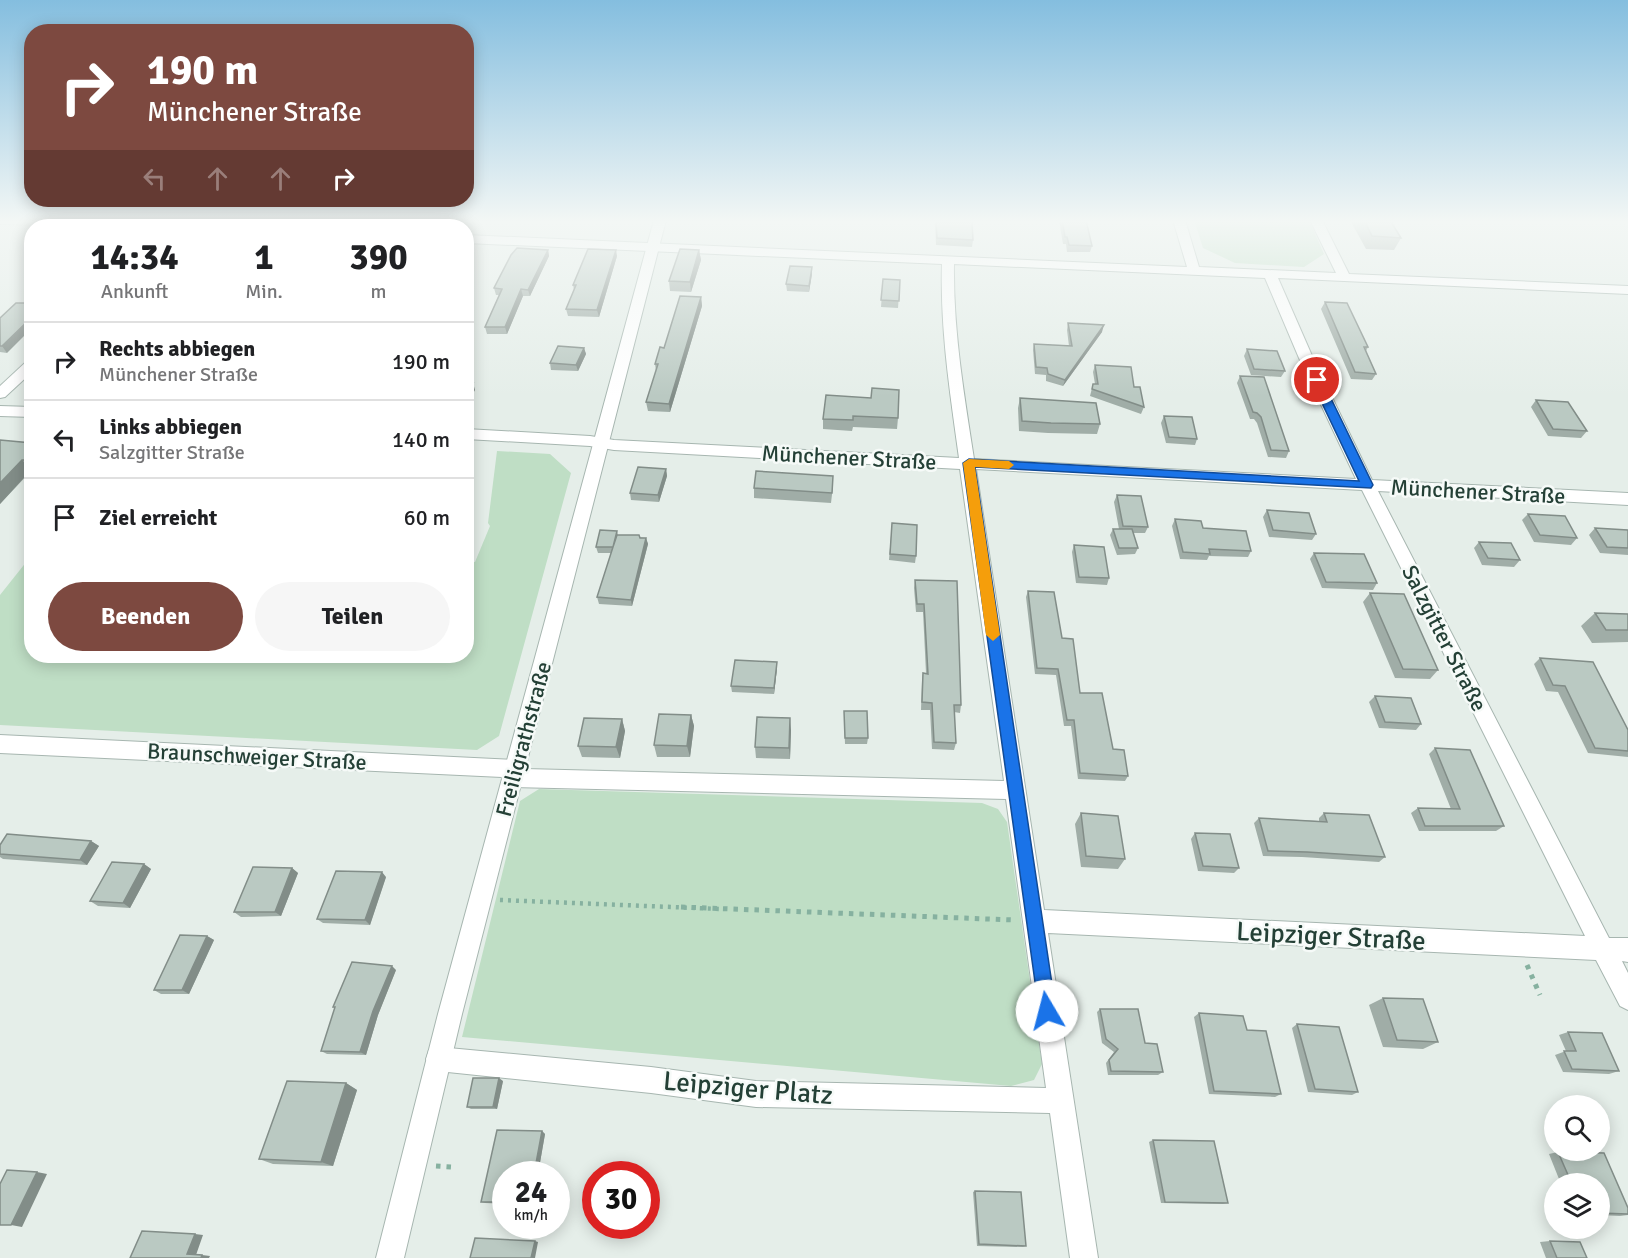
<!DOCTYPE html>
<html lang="de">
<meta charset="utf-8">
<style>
body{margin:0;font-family:Signika,sans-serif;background:#f6f6f6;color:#202124;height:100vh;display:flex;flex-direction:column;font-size:22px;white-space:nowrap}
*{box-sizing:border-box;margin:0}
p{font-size:20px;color:#757577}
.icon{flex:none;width:33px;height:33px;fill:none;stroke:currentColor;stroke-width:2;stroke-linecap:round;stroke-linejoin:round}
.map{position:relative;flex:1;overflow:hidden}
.details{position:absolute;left:24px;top:219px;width:450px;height:444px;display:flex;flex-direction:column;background:#fff;border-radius:24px;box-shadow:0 3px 15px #0003}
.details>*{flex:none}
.guide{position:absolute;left:24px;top:24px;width:450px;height:183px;border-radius:24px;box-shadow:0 3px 15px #0003;background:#7d4940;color:#fff;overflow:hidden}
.fabs{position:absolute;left:1544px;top:1095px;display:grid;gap:12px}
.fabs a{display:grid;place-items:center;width:66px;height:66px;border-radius:50%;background:#fff;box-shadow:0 3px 15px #0003;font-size:30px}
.speed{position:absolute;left:492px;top:1161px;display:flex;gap:12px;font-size:30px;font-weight:700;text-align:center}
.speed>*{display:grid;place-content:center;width:78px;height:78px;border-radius:50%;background:#fff;box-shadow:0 3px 15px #0003;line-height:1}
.speed small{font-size:15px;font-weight:400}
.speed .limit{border:9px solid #d22;background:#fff;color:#111}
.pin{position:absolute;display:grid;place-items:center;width:51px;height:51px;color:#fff;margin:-26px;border:3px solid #fff;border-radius:50%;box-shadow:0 2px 6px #0007}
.me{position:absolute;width:66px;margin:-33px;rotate:352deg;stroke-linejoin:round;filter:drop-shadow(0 0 4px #0008)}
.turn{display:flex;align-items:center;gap:21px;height:126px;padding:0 24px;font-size:27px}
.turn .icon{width:78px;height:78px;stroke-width:2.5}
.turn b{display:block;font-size:42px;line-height:51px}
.lanes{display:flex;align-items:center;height:57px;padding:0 24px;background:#0003;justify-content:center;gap:30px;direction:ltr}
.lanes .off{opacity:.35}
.eta{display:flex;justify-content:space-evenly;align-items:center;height:102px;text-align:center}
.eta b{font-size:36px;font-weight:700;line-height:42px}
.cta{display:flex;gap:12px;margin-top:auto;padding:12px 24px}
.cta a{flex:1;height:69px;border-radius:36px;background:#7d4940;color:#fff;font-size:24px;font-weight:700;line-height:69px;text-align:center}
.cta a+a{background:#f6f6f6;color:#202124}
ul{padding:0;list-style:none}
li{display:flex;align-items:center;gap:18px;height:78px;padding:0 24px;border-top:2px solid #e0e0e0}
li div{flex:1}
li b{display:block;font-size:22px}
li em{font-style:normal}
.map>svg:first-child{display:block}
.green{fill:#bfdec5}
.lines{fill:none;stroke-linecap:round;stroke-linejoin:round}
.minor-casing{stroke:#a7b6b0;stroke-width:2}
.tertiary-casing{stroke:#a7b6b0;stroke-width:2}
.path-far1{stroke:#86b1a0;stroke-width:4.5;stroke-dasharray:3 5;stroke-linecap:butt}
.path{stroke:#86b1a0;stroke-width:5;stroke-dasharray:4.5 6;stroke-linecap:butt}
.minor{fill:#fff;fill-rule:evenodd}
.tertiary{fill:#fff;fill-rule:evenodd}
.wall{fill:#a0ada7}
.shaded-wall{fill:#828d88}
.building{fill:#bac9c2;stroke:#828d88;stroke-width:1.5}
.route{fill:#1a73e8;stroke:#114b97;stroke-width:1.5}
.slow{fill:#f59e0b}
.labels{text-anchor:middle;stroke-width:5;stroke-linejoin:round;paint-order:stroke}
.street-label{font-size:22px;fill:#244036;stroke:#f6faf8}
.near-street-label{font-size:27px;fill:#244036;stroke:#f6faf8}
</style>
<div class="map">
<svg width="1628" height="1258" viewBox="0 0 1628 1258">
<rect width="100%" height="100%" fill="#e5eee9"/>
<path class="green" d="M1194 220H1309L1324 254 1304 267 1235 263 1203 248Z
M497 451 550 454 571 473 499 736 477 750 0 725V595L31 556 32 656H466L467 561 475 562 490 526 488 523Z
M539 789 982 803 998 809 1007 822 1042 1064 1034 1080 1011 1086 462 1037 520 801Z"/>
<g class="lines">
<defs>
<path id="minor" d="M0 220 139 223 145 226 0 224Z
M1173 220H1185L1199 267 1336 273 1310 220H1322L1349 274 1628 286V294L1278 278 1313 358 1372 480 1628 493V505L1378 491 1609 938H1628V962L1622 961 1628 973V1010L1620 1006 1596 960 1048 933 1098 1258H1070L1050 1113 756 1107 651 1093 438 1071 429 1068 426 1059 429 1050 438 1047 651 1067 756 1081 1046 1088 1006 799 512 787 505 784 502 777 0 753V735L515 760 522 763 525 769 1004 781 960 469 614 450 590 446 466 439V429L590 436 614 440 959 458C950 393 940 329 942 264L466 243V235L1187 267ZM954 264 1265 278 1299 358 1356 479 974 459C964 394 953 330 954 264ZM976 469 1362 490 1585 936 1044 910Z
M0 406 32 407V417L0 416Z"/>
<path id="tertiary" d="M173 220H186L180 226H169Z
M654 220H666L462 1014 404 1258H376L438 1014Z
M32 360V372L5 397 0 398V386L27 361Z"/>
</defs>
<use href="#minor" class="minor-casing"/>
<use href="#tertiary" class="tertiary-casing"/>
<path class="path-far1" d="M500 900 720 909"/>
<path class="path" d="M681 907 1014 920
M1527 965 1540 995
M436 1166 451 1167"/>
<use href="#minor" class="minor"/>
<use href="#tertiary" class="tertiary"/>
</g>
<path class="wall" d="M935 220H958L973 240 972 247 936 245Z
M1059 220H1086L1092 246 1090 252H1067L1066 244H1063Z
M1350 220H1390L1401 238 1394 250 1366 249Z
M548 250 549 256 530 296H523L507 334H487L485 327 499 295H496L494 288Z
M699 250 701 260 691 292 670 291 669 281Z
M617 256 599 317 568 316 566 309 574 290 573 285Z
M812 267V274L809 292 787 291 786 284Z
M883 279 900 280 898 308 881 307Z
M701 297 702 306 670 412 648 411 646 402 656 371 655 364 664 348Z
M1325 302 1368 347 1366 351 1376 374 1372 380 1351 379 1321 309Z
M0 318 7 353 0 352Z
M1068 323 1102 332 1063 386 1046 381V375L1035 374 1033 350 1034 344 1069 346 1067 330Z
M584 348 586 354 578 371 551 370 550 363Z
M1247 349 1285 371 1281 377 1251 375 1244 356Z
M1095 365 1134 387 1144 407 1141 414 1090 396 1093 384H1095L1093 372Z
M1240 376 1289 451 1286 458 1268 457 1257 423 1254 419H1250L1237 383Z
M871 398 898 418 897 429 853 427 852 431 823 429V419Z
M1020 398 1100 424 1097 434 1048 433 1019 431 1018 408Z
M1536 400 1587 431 1581 438 1548 436 1531 407Z
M1164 416 1197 439 1195 445 1166 443 1161 423Z
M0 440 32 443V470L0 504Z
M666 469 667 476 659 502 631 500 630 493Z
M833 486 831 503 754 498V488Z
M1117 495 1148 527 1145 533H1133L1138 548 1135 554 1117 555 1110 535 1113 529H1119L1114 502Z
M1267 510 1316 534 1312 540 1269 537 1263 517Z
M1528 514 1577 538 1571 545 1534 542 1522 520Z
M1175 519 1203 528 1251 551 1248 557 1209 556 1207 560 1180 559 1172 526Z
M892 523 916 556 915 563 889 560Z
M1595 528 1628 530V555L1600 553 1589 535Z
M617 531 618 535 646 538 648 544 632 606 599 604 597 597 611 553H598L596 547Z
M1479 542 1520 560 1514 567 1482 565 1474 548Z
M1074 545 1109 578 1107 585 1076 583 1072 552Z
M1314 553 1377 583 1373 590 1322 588 1310 559Z
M915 580 961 705 960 713 954 712 956 743 954 750 932 749 930 710H921L922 681 923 673H926L923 612H916L914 588Z
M1028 591 1062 638 1080 693 1128 776 1125 781 1078 779 1071 726H1064L1056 675 1035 674 1026 597Z
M1370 593 1438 670 1430 679 1395 678 1363 602Z
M1595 613 1628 614V642L1592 643 1581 626Z
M1540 658 1628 730V757L1588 753 1558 692 1546 691 1534 664Z
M777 662V668L774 694 732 692 731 686Z
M1375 696 1421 724 1416 730 1379 728 1369 702Z
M691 715 694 726 690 757H657L654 745Z
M844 717 868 738 867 744H845Z
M622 719 625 731 620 758 582 757 578 746Z
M791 730 790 759 756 758 755 747Z
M1435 748 1504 826 1496 831H1419L1411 813 1418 808 1451 809 1429 754Z
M1081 813 1125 859 1118 869 1081 867 1075 824Z
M1324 813 1385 857 1379 862 1302 857 1263 856 1254 823 1259 818 1319 821V818Z
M1195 833 1239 868 1234 873 1198 871 1191 839Z
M91 841 99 846 87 865 3 859 0 857V845Z
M144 864 151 869 130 908 98 906 90 901Z
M292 868 298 873 281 916 241 917 234 912Z
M386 877 370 925 323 923 317 919Z
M207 936 214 940 189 994H161L154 990Z
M396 970 378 1015 366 1055 327 1054 321 1051 335 1008 333 1007Z
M1383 998 1438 1042 1423 1049 1383 1047 1369 1005Z
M1100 1009 1145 1043 1163 1072 1158 1075H1108L1106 1063 1114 1052 1102 1043 1097 1012Z
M1199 1013 1247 1030 1281 1094 1275 1097 1209 1094 1194 1017Z
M1297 1024 1358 1092 1352 1095 1308 1092 1292 1028Z
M1568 1032 1619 1071 1609 1074 1563 1072 1555 1055 1566 1051 1559 1035Z
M503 1081 497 1109H471L467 1107Z
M346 1083 357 1090 333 1166 273 1164 259 1159Z
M542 1131 545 1134 538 1174H506V1204L485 1203 481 1202Z
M1153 1140 1228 1203 1223 1204 1161 1203 1149 1142Z
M1558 1152 1604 1153 1628 1208V1215L1620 1216 1599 1215V1184H1561L1549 1154Z
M975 1191 1026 1246 1023 1247 977 1246 973 1192Z
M1550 1241 1587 1258H1546L1540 1242Z"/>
<path class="shaded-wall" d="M112 221 115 226H106Z
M548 250 549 256 530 296 528 290Z
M616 250 617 256 599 317 597 310Z
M699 250 701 260 691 292 690 282Z
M812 267V274L809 292V286Z
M521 289 523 296 507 334 505 327Z
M701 297 702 306 670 412 669 404Z
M32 317V328L7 353 2 346Z
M1104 325 1102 332 1063 386 1065 380Z
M584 348 586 354 578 371 576 365Z
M473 383 475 390 466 406V394Z
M22 460 31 470 0 504V483Z
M666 469 667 476 659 502 658 495Z
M646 538 648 544 632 606 631 600Z
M777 662V668L774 694V688Z
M691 715 694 726 690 757 687 746Z
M790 718 791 730 790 759 789 748Z
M622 719 625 731 620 758 616 747Z
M91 841 99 846 87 865 80 860Z
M144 864 151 869 130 908 123 903Z
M292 868 298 873 281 916 275 912Z
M382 872 386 877 370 925 365 920Z
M207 936 214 940 189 994 182 990Z
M392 966 396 970 378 1015 366 1055 360 1052 373 1011Z
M499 1078 503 1081 497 1109 493 1107Z
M346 1083 357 1090 333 1166 321 1162Z
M542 1131 545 1134 538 1174H534Z
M37 1172 47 1174 22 1227 11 1225Z
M195 1234 203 1235 196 1255 187 1254Z
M535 1241 538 1242 535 1258H531Z
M202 1255 210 1256 209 1258H201Z"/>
<path class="building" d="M936 220H958V221L972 222 973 240 937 238Z
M1062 220H1086L1092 246 1069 245 1067 237H1065Z
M1364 220H1390L1401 238 1372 236Z
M53 221H112L106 226H46Z
M517 248 548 250 528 290 521 289 505 327H485L502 289 494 288 511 255Z
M588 249 616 250 597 310 566 309 576 285H573Z
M680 249 699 250 690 282 669 281Z
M790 266 812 267 809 286 786 284Z
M883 279 900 280 899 301 881 300Z
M680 296 701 297 669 404 646 402 658 364H655L660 347 664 348Z
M1325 302 1347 303 1368 347H1364L1376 374 1355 372Z
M16 303H32V317L2 346H0V318Z
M1068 323 1104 325 1065 380 1048 374 1047 368 1036 367 1034 344 1072 346Z
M558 346 584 348 576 365 550 363Z
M1247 349 1277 351 1285 371 1254 369Z
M1095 365 1131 367 1134 387H1140L1144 407 1092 389 1093 384H1098Z
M1240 376 1264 377 1289 451 1271 450 1261 417 1257 413 1253 412Z
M466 383H473L466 394Z
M872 388 899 390 898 418 853 416V420L823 419 826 395 871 398Z
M1020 398 1096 403 1100 424 1051 423 1022 421Z
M1536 400 1568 402 1587 431 1553 429Z
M1164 416 1192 417 1197 439 1169 437Z
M0 440 32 443V460H22L0 483Z
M638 467 666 469 658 495 630 493Z
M756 471 833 476 832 493 754 488Z
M1117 495 1141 496 1148 527 1123 526Z
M1267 510 1309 513 1316 534 1273 530Z
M1528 514 1565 516 1577 538 1540 535Z
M1175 519 1201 521 1203 528 1246 531 1251 551 1209 549 1210 554 1183 552Z
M892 523 917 525 916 556 890 554Z
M1595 528 1628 530V548L1607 547Z
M1113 529H1132L1138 548H1119Z
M600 530 617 531 613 547 617 535H639L640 538H646L631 600 597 597 613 547H596Z
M1479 542 1511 543 1520 560 1488 558Z
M1074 545 1104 547 1109 578 1079 577Z
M1314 553 1364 554 1377 583 1326 582Z
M915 580 957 581 961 705H954L956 743 934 742 932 703 922 702 923 673 928 674 924 604H917Z
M1028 591 1054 592 1062 638 1073 639 1080 693H1102L1113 749 1124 750 1128 776 1080 773 1074 720H1067L1058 669 1037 668Z
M1370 593 1404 594 1438 670 1403 669Z
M1595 613 1628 614V630H1606Z
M1540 658 1593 662 1628 730V751L1595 748 1565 686 1553 685Z
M735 660 777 662 774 688 731 686Z
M1375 696 1411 698 1421 724 1385 722Z
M844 711H867L868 738H845Z
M659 714 691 715 687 746 654 745Z
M757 717 790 718 789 748 755 747Z
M584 718 622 719 616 747 578 746Z
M1435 748 1470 750 1504 826H1425L1418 808 1460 809Z
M1081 813 1118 816 1125 859 1086 856Z
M1324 813 1369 815 1385 857 1307 852 1268 851 1259 818 1327 822Z
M1195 833 1230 834 1239 868 1203 866Z
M7 834 91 841 80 860 0 854V845Z
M112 862 144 864 123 903 90 901Z
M253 867 292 868 275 912H234Z
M336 871 382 872 365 920 317 919Z
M180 935 207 936 182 990H154Z
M352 962 392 966 373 1011 360 1052 321 1051 335 1007H333Z
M1383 998 1423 999 1438 1042 1397 1040Z
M1100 1009H1138L1145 1043 1157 1044 1163 1072 1111 1071 1109 1060 1118 1049 1106 1039Z
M1199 1013 1243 1016 1247 1030 1266 1031 1281 1094 1214 1091Z
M1297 1024 1339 1027 1358 1092 1315 1089Z
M1568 1032 1602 1033 1619 1071 1572 1069 1564 1051H1576Z
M473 1078H499L493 1107H467Z
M287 1081 346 1083 321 1162 259 1159Z
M497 1130 542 1131 534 1174H506V1202H481Z
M1153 1140 1214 1141 1228 1203 1165 1202Z
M1558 1152 1604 1153 1628 1208V1214L1599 1213V1184H1572Z
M7 1170 37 1172 11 1225H0V1184Z
M975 1191 1021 1192 1026 1246 979 1244Z
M142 1231 195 1234 187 1254 202 1255 201 1258H130Z
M475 1238 535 1241 531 1258H470Z
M1550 1241 1580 1242 1587 1258H1557Z"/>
<linearGradient id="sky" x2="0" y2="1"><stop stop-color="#84bedf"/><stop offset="0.56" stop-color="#f3f7f5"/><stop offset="1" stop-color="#f3f7f5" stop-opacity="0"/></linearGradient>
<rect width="1628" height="396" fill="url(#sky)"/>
<path class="route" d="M1317 377 1322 380 1373 485 1371 488 975 467 1056 1011 1053 1018 1047 1020 1040 1018 963 463 969 459 1359 481 1311 380Z"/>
<path class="slow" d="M969 459 1009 461 1014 465 1009 469 975 467 1000 635 993 641 986 635 963 463Z"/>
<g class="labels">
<g class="street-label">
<text transform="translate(849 457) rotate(3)" y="8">Münchener Straße</text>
<text transform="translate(1478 491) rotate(3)" y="8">Münchener Straße</text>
<text transform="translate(1445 638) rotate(63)" y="8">Salzgitter Straße</text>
<text transform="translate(523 739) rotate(-75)" y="8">Freiligrathstraße</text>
<text transform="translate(257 756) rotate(3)" y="8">Braunschweiger Straße</text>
</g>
<g class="near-street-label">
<text transform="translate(1331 936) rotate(3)" y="9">Leipziger Straße</text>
<text transform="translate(748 1088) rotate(5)" y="9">Leipziger Platz</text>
</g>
</g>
</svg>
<div class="fabs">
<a><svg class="icon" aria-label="search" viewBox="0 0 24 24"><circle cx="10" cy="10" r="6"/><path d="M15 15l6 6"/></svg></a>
<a><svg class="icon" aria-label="layers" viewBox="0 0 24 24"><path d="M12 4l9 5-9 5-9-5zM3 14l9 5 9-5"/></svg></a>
</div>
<div class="speed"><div>24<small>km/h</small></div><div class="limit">30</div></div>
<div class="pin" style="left:1317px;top:380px;background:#d93025"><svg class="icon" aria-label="arrive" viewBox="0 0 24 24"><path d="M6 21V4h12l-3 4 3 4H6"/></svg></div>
<svg class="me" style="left:1047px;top:1011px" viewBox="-20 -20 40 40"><circle r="19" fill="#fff"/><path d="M0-13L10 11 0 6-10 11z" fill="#1a73e8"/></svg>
<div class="guide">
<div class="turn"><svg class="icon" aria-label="right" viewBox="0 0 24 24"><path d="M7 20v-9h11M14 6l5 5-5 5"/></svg><div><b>190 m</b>Münchener Straße</div></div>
<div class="lanes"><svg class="icon off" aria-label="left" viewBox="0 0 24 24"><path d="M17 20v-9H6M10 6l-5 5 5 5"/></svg><svg class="icon off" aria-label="ahead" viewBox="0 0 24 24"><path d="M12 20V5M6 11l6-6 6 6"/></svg><svg class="icon off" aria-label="ahead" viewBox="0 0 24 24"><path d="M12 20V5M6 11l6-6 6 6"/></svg><svg class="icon" aria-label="right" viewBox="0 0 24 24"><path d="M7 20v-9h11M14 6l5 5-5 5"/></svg></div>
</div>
<section class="details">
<div class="eta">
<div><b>14:34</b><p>Ankunft</p></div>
<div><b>1</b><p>Min.</p></div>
<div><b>390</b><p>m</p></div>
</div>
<ul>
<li><svg class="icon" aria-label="right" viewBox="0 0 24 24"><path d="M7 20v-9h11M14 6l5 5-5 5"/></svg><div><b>Rechts abbiegen</b><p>Münchener Straße</p></div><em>190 m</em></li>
<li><svg class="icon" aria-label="left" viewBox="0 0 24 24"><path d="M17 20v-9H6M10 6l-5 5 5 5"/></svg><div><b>Links abbiegen</b><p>Salzgitter Straße</p></div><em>140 m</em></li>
<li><svg class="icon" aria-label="arrive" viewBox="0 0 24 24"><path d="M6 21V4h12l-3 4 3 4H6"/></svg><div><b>Ziel erreicht</b></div><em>60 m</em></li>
</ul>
<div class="cta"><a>Beenden</a><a>Teilen</a></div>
</section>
</div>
